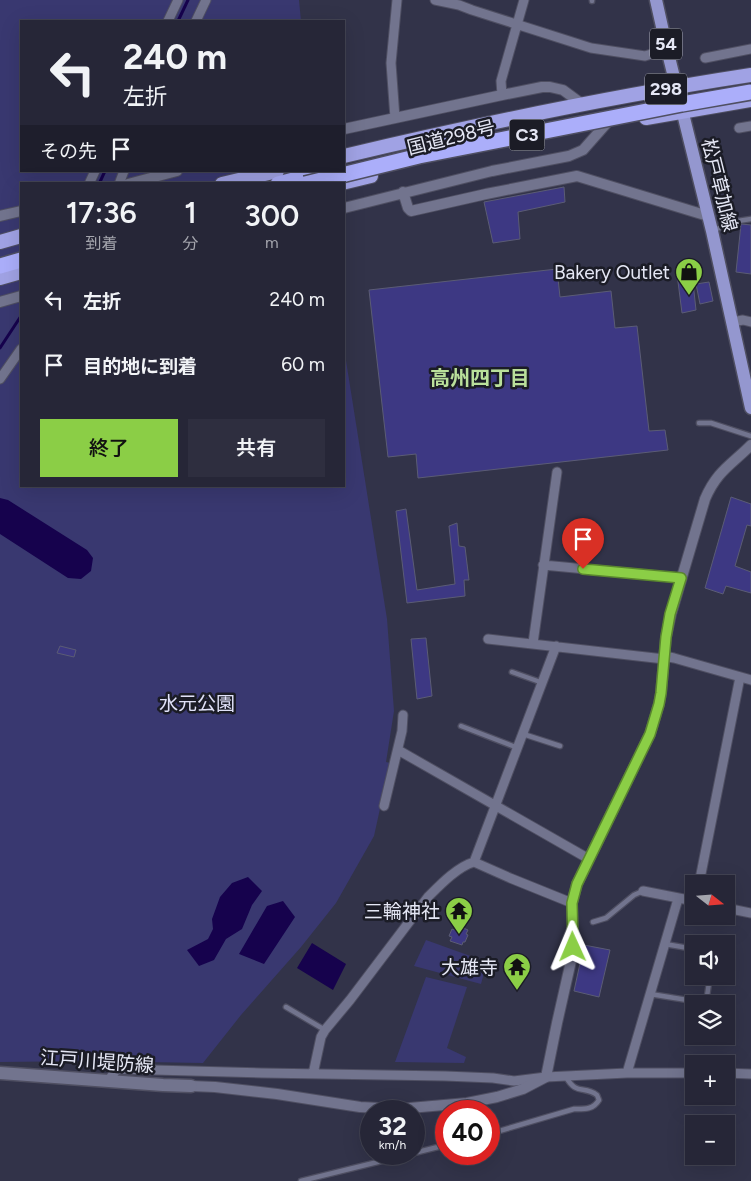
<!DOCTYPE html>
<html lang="ja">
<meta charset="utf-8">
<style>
body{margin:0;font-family:Figtree,"Noto Sans JP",sans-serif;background:#2e2e3f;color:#f1f3f6;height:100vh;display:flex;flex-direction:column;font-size:19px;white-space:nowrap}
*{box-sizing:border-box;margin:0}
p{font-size:16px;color:#a4a5ad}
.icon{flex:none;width:28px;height:28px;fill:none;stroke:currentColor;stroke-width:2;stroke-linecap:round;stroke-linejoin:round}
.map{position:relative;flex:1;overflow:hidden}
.sheet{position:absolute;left:20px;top:182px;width:325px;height:305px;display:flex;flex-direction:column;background:#262637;border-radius:0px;box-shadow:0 5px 20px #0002,0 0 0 1px #424352}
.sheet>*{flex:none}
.top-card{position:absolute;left:20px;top:20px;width:325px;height:152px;border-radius:0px;box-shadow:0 5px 20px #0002,0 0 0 1px #424352;background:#262637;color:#f1f3f6;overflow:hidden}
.needle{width:32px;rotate:107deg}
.controls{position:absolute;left:685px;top:875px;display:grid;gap:10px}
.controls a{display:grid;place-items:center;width:50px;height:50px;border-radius:0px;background:#262637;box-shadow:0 5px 20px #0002,0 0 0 1px #424352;font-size:25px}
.speed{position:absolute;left:360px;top:1100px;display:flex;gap:10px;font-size:25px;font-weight:700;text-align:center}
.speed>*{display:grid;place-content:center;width:65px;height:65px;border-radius:50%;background:#262637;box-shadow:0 5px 20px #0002,0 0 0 1px #424352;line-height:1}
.speed small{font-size:12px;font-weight:400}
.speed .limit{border:8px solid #d22;background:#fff;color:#111}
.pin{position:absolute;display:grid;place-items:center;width:42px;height:42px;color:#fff;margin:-51px -21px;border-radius:50% 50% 50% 0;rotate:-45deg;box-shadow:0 0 5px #0007}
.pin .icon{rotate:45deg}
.me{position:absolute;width:55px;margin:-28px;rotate:359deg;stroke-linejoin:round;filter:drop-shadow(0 0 4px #0008)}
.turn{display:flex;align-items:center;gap:18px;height:105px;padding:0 20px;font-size:22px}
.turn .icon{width:65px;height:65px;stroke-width:2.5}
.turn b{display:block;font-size:35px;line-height:42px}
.then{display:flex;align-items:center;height:48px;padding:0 20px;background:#0003;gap:10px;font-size:19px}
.eta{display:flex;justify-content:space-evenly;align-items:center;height:85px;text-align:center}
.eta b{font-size:30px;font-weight:600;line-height:35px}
.action{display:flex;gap:10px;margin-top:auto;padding:10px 20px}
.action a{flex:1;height:58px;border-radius:0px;background:#8bce46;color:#111;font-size:20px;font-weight:600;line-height:58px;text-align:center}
.action a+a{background:#2e2e3f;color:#f1f3f6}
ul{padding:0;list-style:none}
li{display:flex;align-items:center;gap:15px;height:65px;padding:0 20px}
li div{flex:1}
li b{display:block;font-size:19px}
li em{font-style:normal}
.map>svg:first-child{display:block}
.green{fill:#393870}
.water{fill:#16024d}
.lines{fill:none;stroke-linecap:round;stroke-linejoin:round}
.stream{stroke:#16024d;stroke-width:3}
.building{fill:#3d3883;stroke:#5b5c75}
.service-casing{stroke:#4f4f62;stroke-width:7}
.minor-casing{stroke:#4f4f62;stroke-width:11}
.tertiary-casing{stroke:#4f4f62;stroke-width:12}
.secondary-casing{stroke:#4f4f62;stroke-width:15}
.primary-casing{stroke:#4f4f62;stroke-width:15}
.trunk-casing{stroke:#4f4f62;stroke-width:16}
.motorway-casing{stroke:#4f4f62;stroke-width:18}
.service{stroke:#72748e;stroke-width:4.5}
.minor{stroke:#72748e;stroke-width:9}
.tertiary{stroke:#72748e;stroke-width:10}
.secondary{stroke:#72748e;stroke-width:12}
.primary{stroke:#9497cf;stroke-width:12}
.trunk{stroke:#a0a2e4;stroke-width:14}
.motorway{stroke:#abaefa;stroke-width:15}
.motorway-bridge-casing{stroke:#4f4f62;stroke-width:18;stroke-linecap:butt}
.motorway-bridge{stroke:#abaefa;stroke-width:15}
.route-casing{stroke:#5a862e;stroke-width:12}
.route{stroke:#8bce46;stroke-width:9}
.labels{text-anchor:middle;stroke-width:5;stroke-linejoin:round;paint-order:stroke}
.shield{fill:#1b1c26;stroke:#a8aab7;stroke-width:1}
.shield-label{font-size:18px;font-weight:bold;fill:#e5e7f5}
.street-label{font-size:19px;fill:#e5e7f5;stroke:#1b1c26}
.poi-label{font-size:19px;fill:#e5e7f5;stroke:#1b1c26;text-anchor:end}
.park-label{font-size:19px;fill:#e0e1f8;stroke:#1b1c26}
.neighbourhood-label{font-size:20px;font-weight:bold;fill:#bae09b;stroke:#1b1c26}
</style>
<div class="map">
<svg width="751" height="1181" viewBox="0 0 751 1181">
<rect width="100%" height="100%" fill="#323349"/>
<path class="green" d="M0 0H299L301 21H21V171H317L319 184H21V486H344V348L387 619 394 711 386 762 390 763 374 836 336 903 301 947 241 1015 203 1063 89 1061 0 1062Z
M426 940 487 962 481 984 414 966Z
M426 977 467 987 447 1048 466 1057 464 1063 395 1062Z"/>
<path class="water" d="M0 498 8 500 87 550 93 558 91 571 81 579 68 578 0 534Z
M248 877 262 891 252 905 242 929 226 939 214 960 199 966 187 950 208 939 213 929 212 919 220 897 232 883Z
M283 901 295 917 264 964 239 954 267 906Z
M312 943 346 964 333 990 297 968Z"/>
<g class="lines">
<path class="stream" d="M178 21 188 0
M99 184 105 171
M0 348 21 316"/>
</g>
<path class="building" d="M564 187 565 202 518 212 520 239 493 243 484 202Z
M741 224 751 225V274L736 272Z
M557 269 560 297 611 291 615 328 637 326 649 431 665 430 668 450 418 478 416 454 388 457 369 290Z
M692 273 696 310 682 313 677 274Z
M709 282 713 301 700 304 696 284Z
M731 497 751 504V526L747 525 735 566 751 572V593L726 586 723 594 705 588Z
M406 509 417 590 455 584 449 526 457 523 459 546 465 547 469 580H464L465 596 407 603 396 511Z
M426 638 432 696 417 699 411 639Z
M60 646 76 650 74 657 57 653Z
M456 925 468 930 466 934 468 935 465 942H463L462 945 450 941 452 937 449 936 452 929 454 930Z
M584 945 610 950 599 997 574 991Z"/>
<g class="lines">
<defs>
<path id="service" d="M592 1V0
M714 230 738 221 751 219
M699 423H711L751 436
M512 672 543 683
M461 726 518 748
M523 734 560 746
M593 922 606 918 634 895 643 891
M665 944 694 949
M650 994 706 1003 710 976
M286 1007 325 1030
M489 1134 574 1109C584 1109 593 1110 599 1100L597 1095C583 1085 577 1096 566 1077
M414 1153 446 1145
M301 1181 410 1154"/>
<path id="minor" d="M435 0 459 5 472 10 591 48 645 56 667 49
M168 21 178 0
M196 21 206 0
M705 58 751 49
M502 95 501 81 524 0
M395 118 391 63 397 0
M739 128 751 126
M89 184 95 171
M119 184 124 171
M732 322 743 320 751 322
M0 379 21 349
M543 565 681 578
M488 639 664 659
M533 643 557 472
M664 656 674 658 751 680
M398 750 589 859
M384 806 402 731 403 715
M474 862 556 646
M699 884 740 677
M643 891 694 901
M726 908 751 913
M627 1073 678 899
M726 1073 751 1074
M313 1074 321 1037 325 1030 350 1000 428 897C440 885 457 867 474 862L510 878 572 903
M108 1081 117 1069 262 1073 445 1076 493 1078 514 1081 546 1077 627 1073H694"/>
<path id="tertiary" d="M344 129 502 95 542 87H550L563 90 582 104
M128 184 177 171
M403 192 408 208 411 211 486 194 577 176 708 216
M344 208 492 171 569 156 583 150 606 124
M0 216 21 211
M0 302 21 296
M191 1086 215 1087 277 1094 360 1107 398 1109 467 1103 497 1097 523 1089 546 1077 557 1023 571 961 573 947 572 903 577 884 650 734 659 704 661 693 666 637 671 614 705 499C717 471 731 465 751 445"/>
<path id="secondary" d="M0 1073 163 1085 191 1086"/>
<path id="primary" d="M656 0 667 49 712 231 751 408"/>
<path id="trunk" d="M646 118 751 100
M344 156C479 124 614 96 751 75
M222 184 277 171
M338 184 371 176
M0 242 21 236
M0 278 21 272"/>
<path id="motorway" d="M278 184 320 173
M0 266 21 260"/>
</defs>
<use href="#service" class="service-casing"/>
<use href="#minor" class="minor-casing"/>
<use href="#tertiary" class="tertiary-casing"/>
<use href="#secondary" class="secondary-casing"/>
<use href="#primary" class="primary-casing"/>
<use href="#trunk" class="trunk-casing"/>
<use href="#motorway" class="motorway-casing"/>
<use href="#service" class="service"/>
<use href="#minor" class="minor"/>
<use href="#tertiary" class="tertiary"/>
<use href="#secondary" class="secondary"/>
<use href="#primary" class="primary"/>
<use href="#trunk" class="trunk"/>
<use href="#motorway" class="motorway"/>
<defs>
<path id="motorway-bridge" d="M305 184 419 156 682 104 751 92"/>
</defs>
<use href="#motorway-bridge" class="motorway-bridge-casing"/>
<use href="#motorway-bridge" class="motorway-bridge"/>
</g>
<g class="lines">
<defs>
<path id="route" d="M573 947 572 903 577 884 650 734 659 704 661 693 666 637 670 614 681 578 583 569"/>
</defs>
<use href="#route" class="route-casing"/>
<use href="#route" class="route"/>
</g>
<defs>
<symbol id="shop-pin" viewBox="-11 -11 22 30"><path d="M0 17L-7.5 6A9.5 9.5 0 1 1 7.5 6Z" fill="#8bce46" stroke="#1b1c26"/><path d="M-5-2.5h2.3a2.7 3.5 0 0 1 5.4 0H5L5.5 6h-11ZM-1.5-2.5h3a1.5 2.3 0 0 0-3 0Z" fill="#111"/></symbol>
<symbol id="temple-pin" viewBox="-11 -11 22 30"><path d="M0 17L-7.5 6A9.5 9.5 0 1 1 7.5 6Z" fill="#8bce46" stroke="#1b1c26"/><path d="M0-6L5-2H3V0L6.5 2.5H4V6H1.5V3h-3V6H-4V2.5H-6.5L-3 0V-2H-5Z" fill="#111"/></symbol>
</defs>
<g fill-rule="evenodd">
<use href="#shop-pin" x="673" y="256" width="32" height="43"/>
<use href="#temple-pin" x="443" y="895" width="32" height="43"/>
<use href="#temple-pin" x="501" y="951" width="32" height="43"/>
</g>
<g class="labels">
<g class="shield">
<rect x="650" y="28.5" width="32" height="31" rx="4"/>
<rect x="645" y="73.5" width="42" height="31" rx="4"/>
<rect x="509.5" y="119.5" width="35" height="31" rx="4"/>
</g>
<g class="shield-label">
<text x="666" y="50">54</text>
<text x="666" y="95">298</text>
<text x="527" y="141">C3</text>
</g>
<g class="street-label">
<text transform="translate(451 137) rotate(-14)" y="7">国道298号</text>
<text transform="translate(720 185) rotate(76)" y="7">松戸草加線</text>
<text transform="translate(97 1061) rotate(4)" y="7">江戸川堤防線</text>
</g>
<g class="poi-label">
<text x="670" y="279">Bakery Outlet</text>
<text x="440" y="918">三輪神社</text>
<text x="498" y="974">大雄寺</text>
</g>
<g class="park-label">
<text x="197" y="710">水元公園</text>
</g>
<g class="neighbourhood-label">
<text x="480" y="385">高州四丁目</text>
</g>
</g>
</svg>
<div class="controls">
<a><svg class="needle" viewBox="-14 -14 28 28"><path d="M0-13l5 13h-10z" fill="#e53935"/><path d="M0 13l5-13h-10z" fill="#a4a5ad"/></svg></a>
<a><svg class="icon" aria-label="sound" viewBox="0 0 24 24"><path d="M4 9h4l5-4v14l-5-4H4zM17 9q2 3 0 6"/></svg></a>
<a><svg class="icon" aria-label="layers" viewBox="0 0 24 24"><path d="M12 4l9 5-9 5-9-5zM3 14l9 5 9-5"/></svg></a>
<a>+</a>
<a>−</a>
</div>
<div class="speed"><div>32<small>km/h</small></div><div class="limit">40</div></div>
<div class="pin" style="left:583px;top:569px;background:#d93025"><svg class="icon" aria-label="arrive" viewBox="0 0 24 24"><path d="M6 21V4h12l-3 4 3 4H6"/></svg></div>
<svg class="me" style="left:573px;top:947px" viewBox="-20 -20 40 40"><path d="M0-17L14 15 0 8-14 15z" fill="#8bce46" stroke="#fff" stroke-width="4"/></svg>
<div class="top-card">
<div class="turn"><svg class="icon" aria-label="left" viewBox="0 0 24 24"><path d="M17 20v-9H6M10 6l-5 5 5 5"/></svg><div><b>240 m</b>左折</div></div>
<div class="then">その先<svg class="icon" aria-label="arrive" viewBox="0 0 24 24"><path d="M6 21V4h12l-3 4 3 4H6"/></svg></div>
</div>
<section class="sheet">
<div class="eta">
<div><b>17:36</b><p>到着</p></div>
<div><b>1</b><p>分</p></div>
<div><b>300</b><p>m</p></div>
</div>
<ul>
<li><svg class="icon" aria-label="left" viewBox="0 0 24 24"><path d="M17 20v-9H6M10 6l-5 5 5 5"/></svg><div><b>左折</b></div><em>240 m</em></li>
<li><svg class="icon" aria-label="arrive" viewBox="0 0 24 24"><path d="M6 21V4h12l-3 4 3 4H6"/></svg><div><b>目的地に到着</b></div><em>60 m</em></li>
</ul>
<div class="action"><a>終了</a><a>共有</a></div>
</section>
</div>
